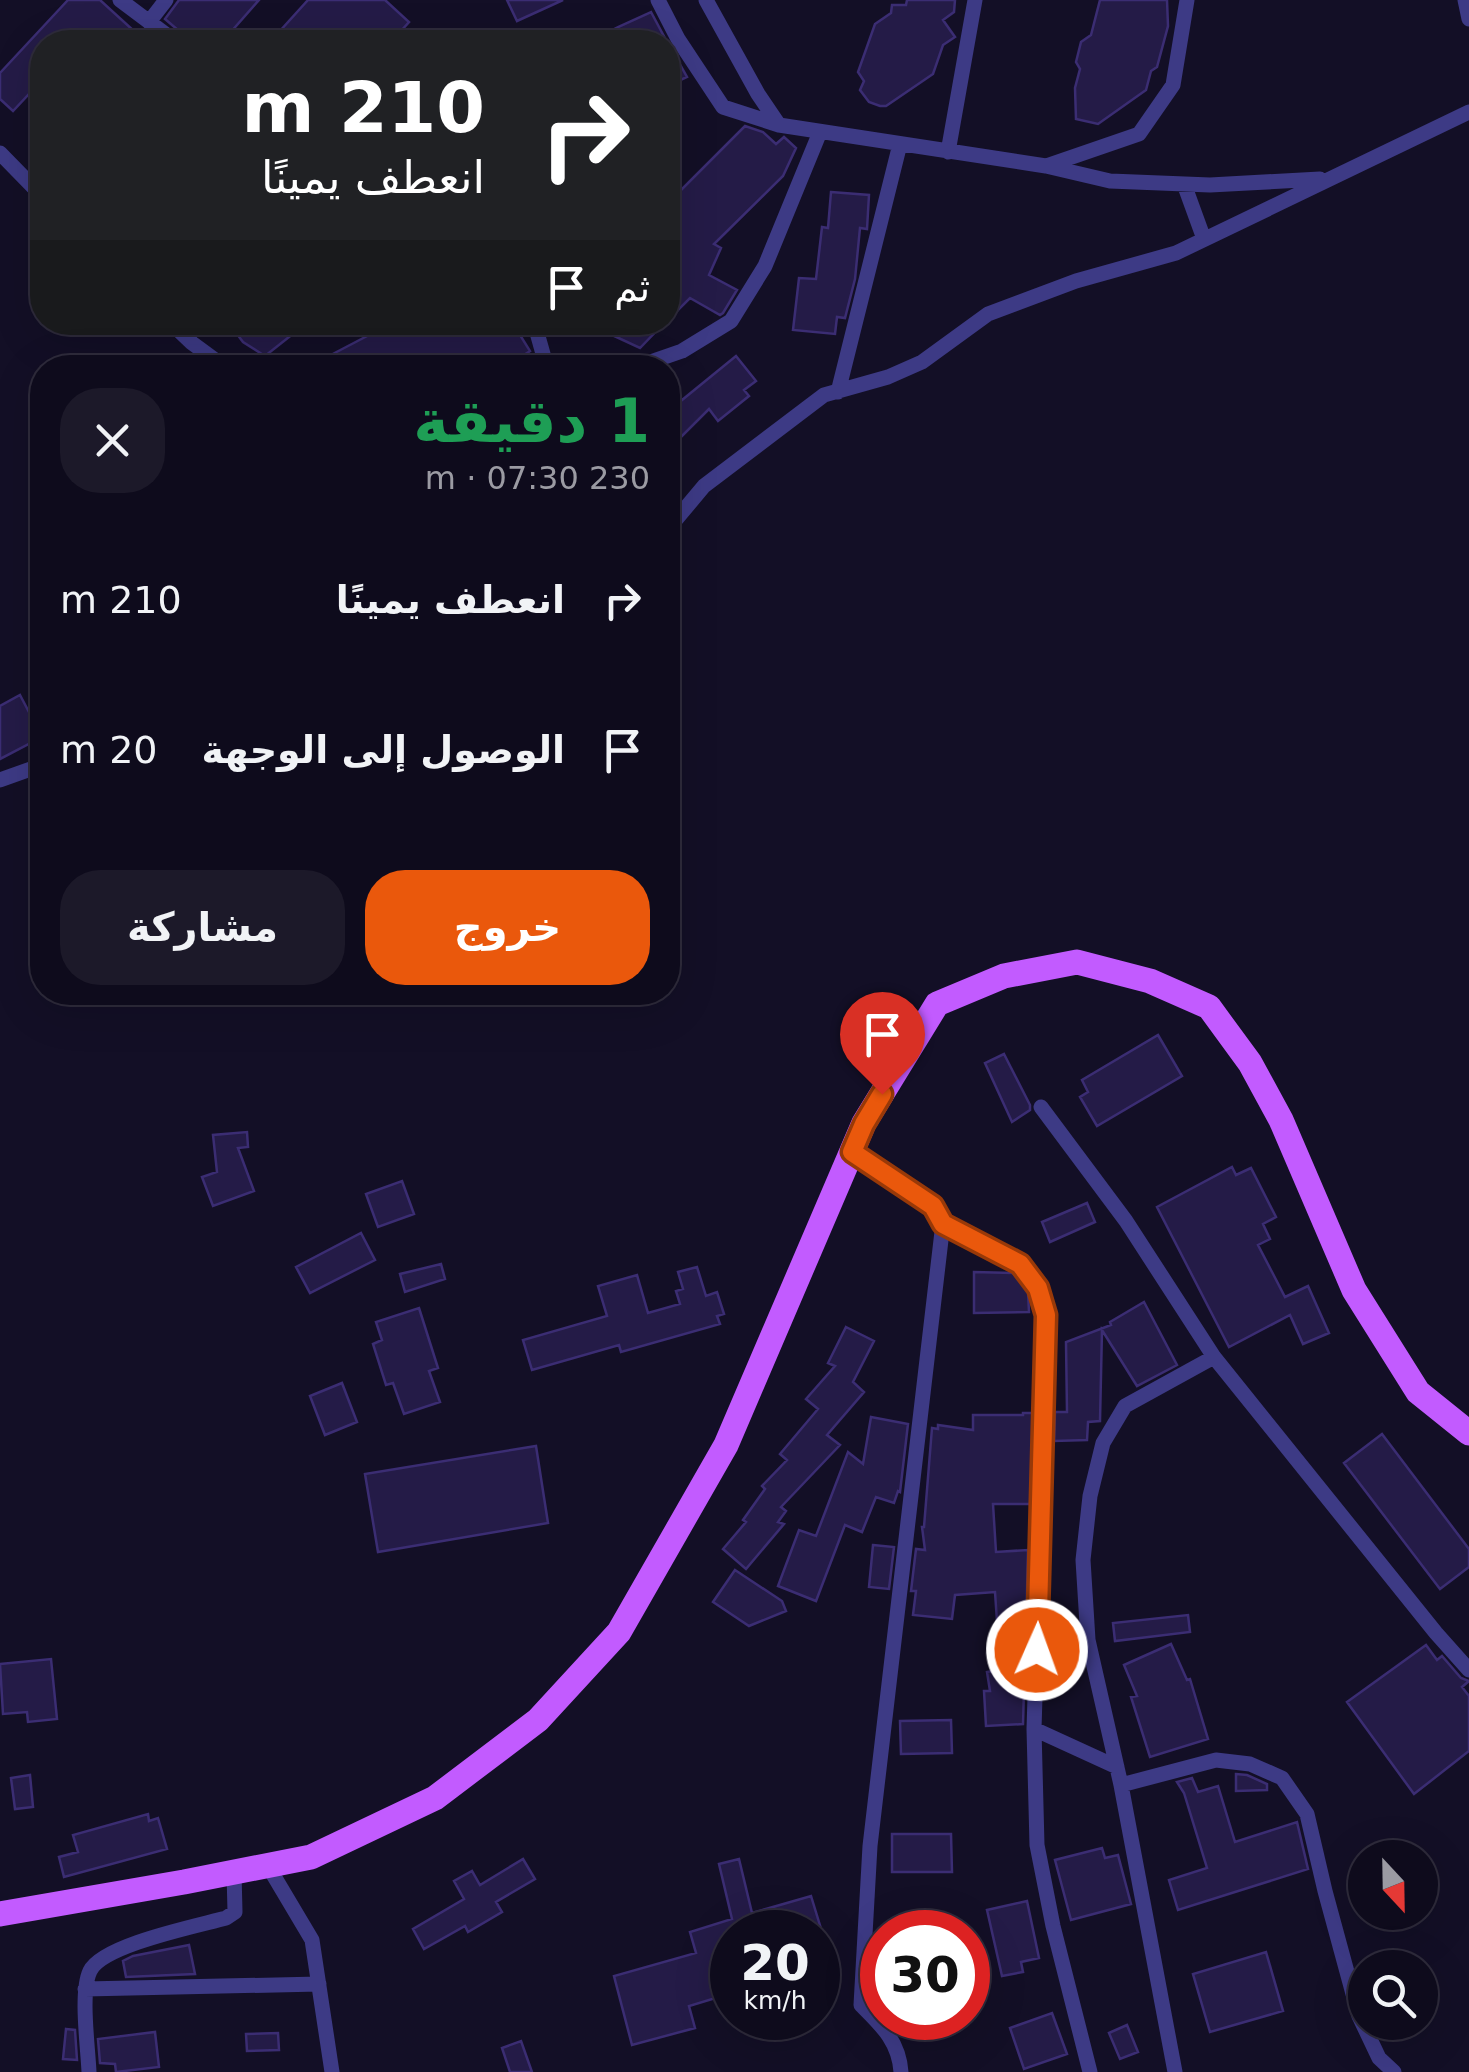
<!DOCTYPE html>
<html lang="ar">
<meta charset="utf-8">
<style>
body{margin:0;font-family:"DejaVu Sans","Noto Sans Arabic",sans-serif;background:#1c1929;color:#f1f3f6;direction:rtl;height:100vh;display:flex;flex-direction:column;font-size:38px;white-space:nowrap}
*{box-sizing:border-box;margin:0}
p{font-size:32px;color:#9b9ba3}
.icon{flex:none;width:55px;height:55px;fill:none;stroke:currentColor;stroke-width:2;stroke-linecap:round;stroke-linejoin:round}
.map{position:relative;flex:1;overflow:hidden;direction:ltr}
.side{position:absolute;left:30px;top:355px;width:650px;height:650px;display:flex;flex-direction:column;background:#0e0b1c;border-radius:40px;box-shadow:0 10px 40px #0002,0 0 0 2px #2e2b3b;direction:rtl}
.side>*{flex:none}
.banner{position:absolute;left:30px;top:30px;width:650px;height:305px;border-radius:40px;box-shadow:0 10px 40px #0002,0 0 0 2px #2e2b3b;direction:rtl;background:#202124;color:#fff;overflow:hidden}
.needle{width:65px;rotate:158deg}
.controls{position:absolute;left:1348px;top:1840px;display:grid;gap:20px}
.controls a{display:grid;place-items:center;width:90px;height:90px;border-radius:50%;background:#0e0b1c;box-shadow:0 10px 40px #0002,0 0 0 2px #2e2b3b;font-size:50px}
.speed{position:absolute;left:710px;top:1910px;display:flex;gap:20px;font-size:50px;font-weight:700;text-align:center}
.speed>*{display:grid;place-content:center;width:130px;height:130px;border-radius:50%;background:#0e0b1c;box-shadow:0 10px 40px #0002,0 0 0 2px #2e2b3b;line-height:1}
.speed small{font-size:25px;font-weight:400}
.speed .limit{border:15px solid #d22;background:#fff;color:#111}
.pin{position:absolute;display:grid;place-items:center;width:85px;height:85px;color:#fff;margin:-102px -42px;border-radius:50% 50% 50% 0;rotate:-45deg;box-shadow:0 0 10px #0007}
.pin .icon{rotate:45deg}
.me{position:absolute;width:110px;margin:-55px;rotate:2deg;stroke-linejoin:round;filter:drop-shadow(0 0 8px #0008)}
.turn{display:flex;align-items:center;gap:35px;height:210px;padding:0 30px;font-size:45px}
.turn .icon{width:130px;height:130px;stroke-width:2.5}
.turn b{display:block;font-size:70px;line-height:85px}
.then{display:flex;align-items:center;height:95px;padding:0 30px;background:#0003;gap:20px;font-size:38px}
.round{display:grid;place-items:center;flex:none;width:105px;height:105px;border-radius:40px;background:#1c1929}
.head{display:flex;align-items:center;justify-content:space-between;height:170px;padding:0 30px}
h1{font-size:60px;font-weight:600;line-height:75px;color:#1e9e55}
.cta{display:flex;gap:20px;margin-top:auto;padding:20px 30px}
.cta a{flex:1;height:115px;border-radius:40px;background:#ea580c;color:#fff;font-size:40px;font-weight:600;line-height:115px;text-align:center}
.cta a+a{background:#1c1929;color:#f1f3f6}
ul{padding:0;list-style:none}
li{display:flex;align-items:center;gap:30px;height:150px;padding:0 30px}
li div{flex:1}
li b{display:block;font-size:38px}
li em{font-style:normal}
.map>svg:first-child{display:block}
.building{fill:#241b47;stroke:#3b2d73;stroke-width:2.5}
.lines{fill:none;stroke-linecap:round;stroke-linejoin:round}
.street{stroke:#3d3a85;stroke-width:15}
.primary{stroke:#c25bff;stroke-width:25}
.route-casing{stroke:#983908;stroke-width:25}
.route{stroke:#ea580c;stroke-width:18}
</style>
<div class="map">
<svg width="1469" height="2072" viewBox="0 0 1469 2072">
<rect width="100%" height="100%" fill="#130f26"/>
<path class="building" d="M68 0H100L146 42H42V80L13 111 0 99V73Z
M179 0H259L222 42H192L165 19Z
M308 0H385L409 22 391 42H270Z
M507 0H563L517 21Z
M907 0H955L954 12 943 20 955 37 943 45 933 74 886 106H880L869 102 860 90 864 81 858 72 875 24 891 13 892 5H906Z
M1100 0H1167L1168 26 1157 67 1151 71 1146 90 1098 124 1076 119 1075 88 1080 69 1076 62 1081 42 1091 35Z
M651 12 667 42H589L618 27Z
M668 43 687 77 668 86Z
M745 126 763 132 776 144 784 137 796 148 783 176 714 244 721 248 709 275 737 290 723 313 720 315 690 298 668 320V203Z
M831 192 869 195 867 229 860 228 855 279 845 318 837 317 835 334 793 330 799 278 816 279 822 227 828 228Z
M239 322H308L265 356 243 342 234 330Z
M394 322H433L438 333 466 322H512L530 351 504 368H306Z
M584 322H665L640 348Z
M736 356 756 381 744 390 749 396 718 421 709 409 668 450V401L675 393 682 400Z
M20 695 42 737 0 759V706Z
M1158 1035 1182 1076 1097 1126 1080 1097 1088 1092 1082 1080Z
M1004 1054 1030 1105V1110L1012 1122 985 1063Z
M247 1132 248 1147 238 1148 254 1191 213 1206 202 1177 217 1172 213 1135Z
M1232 1167 1236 1175 1251 1168 1276 1217 1263 1224 1270 1239 1258 1245 1285 1297 1308 1286 1329 1333 1303 1344 1290 1315 1229 1347 1157 1207Z
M402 1181 414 1214 378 1227 366 1194Z
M1087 1203 1095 1222 1050 1242 1042 1222Z
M361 1233 375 1260 310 1293 296 1267Z
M441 1264 445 1279 405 1292 400 1274Z
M697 1267 706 1296 717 1292 724 1314 717 1316 720 1324 621 1352 619 1345 532 1370 523 1340 607 1316 598 1286 637 1275 648 1313 680 1304 676 1291 683 1289 678 1272Z
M974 1272 1013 1273 1028 1292 1029 1312 974 1313Z
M1144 1302 1177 1365 1137 1386 1102 1330 1100 1421 1088 1422 1087 1440 1054 1441 1055 1412H1067L1066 1342 1111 1325 1110 1322Z
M419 1308 438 1368 429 1371 440 1402 404 1414 393 1383 386 1385 373 1344 382 1340 376 1322Z
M846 1327 874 1341 853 1382 864 1392 827 1435 840 1445 781 1507 786 1511 778 1522 784 1524 746 1569 723 1549 746 1522 743 1520 765 1489 762 1486 787 1460 780 1454 818 1409 806 1399 835 1366 828 1363Z
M342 1383 357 1422 325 1435 310 1396Z
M1023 1413H1033L1030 1504H993L996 1552 1028 1550 1026 1634 998 1636 995 1592 955 1595 952 1619 913 1615 916 1591H911L916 1549 925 1550 922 1527H924L932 1428 938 1429V1425L973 1430V1415H1023Z
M871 1417 908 1424 900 1492 898 1491 894 1503 876 1497 862 1532 845 1525 816 1601 778 1586 799 1530 816 1536 848 1452 863 1464Z
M1382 1434 1469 1549V1567L1440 1589 1344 1463Z
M536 1446 548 1523 378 1552 365 1474Z
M873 1545 894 1547 889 1589 869 1587Z
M735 1570 782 1601 786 1611 749 1626 713 1602Z
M1188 1615 1190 1632 1115 1641 1113 1623Z
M1171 1644 1187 1680 1190 1679 1208 1739 1150 1757 1131 1697 1137 1696 1124 1665Z
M1426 1645 1437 1660 1442 1656 1461 1678 1469 1681 1462 1687 1469 1696V1751L1414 1794 1347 1702Z
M51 1659 57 1719 28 1722 27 1712 3 1714 0 1664Z
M1009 1668 1013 1690 1024 1689 1023 1724 986 1726 984 1691H990L987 1672Z
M951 1720 952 1753 901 1754 900 1721Z
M1236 1774 1247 1775 1267 1784V1790L1236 1791Z
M30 1775 33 1807 15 1809 11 1778Z
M1192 1778 1198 1792 1218 1786 1235 1842 1297 1822 1308 1869 1178 1910 1169 1880 1207 1868 1184 1793 1177 1782Z
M148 1814 149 1821 158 1818 167 1849 64 1877 59 1857 78 1852 73 1835Z
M892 1834H951L952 1872H892Z
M1102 1848 1105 1858 1118 1855 1131 1904 1071 1920 1055 1860Z
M523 1859 535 1879 496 1902 502 1912 468 1932 465 1926 424 1949 413 1929 464 1899 454 1881 472 1871 480 1885Z
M739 1859 752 1913 811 1896 822 1932H732V1993L689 2006 695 2028 632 2045 614 1976 696 1953 690 1932 732 1919 719 1864Z
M1027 1901 1039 1958 1021 1962 1023 1972 1002 1976 987 1910Z
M189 1945 195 1974 126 1977 123 1961 133 1956Z
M1266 1952 1283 2011 1210 2032 1193 1974Z
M1052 2013 1067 2054 1024 2069 1010 2028Z
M1127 2025 1138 2052 1120 2059 1109 2033Z
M66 2029 75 2030 77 2060 63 2059Z
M155 2032 159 2067 116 2072 115 2064 100 2063 98 2039Z
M278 2033 279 2050 247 2051 246 2034Z
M521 2041 532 2072H510L502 2048Z"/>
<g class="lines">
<path class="street" d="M120 0 176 42
M658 0 678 39 723 107 779 125 1046 166 1139 134 1173 85 1187 0
M706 0 758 94 779 125
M1465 0 1469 19
M149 22 166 0
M948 152 975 0
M0 153 42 196
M1046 166 1110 181 1210 185 1320 179
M1184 184 1204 239
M170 322 192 343 226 368
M534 322 547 368
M633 368 682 351 731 321 765 266 820 132
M838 392 900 144
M668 529 704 486 824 395 888 377 922 362 988 314 1076 281 1176 253 1469 112
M0 780 42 765
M1041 1107 1126 1221 1214 1357 1436 1633 1469 1670
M852 1152 933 1205 943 1223 870 1846 861 2005C881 2025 899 2041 901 2072
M943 1223 1020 1264 1038 1287 1047 1315 1034 1729 1037 1845 1053 1926 1090 2072
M1034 1729 1117 1767
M1121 1785 1216 1760 1250 1764 1282 1778 1307 1814 1325 1891 1359 2016 1379 2058 1394 2072
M268 1866 312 1940 332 2072
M85 1989 319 1984
M89 2072C88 2047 80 1992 90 1971 102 1945 197 1926 226 1918L235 1912 234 1872
M1175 2072 1121 1785 1088 1640 1083 1560 1090 1496 1103 1443 1125 1406 1214 1357"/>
<path class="primary" d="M0 1914 184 1882 311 1857 435 1798 538 1720 619 1632 726 1445 864 1123 937 1004 1004 976 1077 962 1150 981 1209 1007 1250 1063 1281 1120 1354 1290 1418 1392 1469 1433"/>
</g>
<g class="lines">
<defs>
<path id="route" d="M882 1094 864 1124 852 1152 933 1206 943 1224 1020 1264 1038 1288 1046 1315 1037 1650"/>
</defs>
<use href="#route" class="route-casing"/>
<use href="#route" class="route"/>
</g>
</svg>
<div class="controls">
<a><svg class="needle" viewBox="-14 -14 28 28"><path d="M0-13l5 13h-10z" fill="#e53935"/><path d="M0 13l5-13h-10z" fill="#9b9ba3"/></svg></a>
<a><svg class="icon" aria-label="search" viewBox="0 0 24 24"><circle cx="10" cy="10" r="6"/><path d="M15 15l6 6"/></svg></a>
</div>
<div class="speed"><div>20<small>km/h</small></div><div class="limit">30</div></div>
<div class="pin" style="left:882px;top:1094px;background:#d93025"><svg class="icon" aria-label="arrive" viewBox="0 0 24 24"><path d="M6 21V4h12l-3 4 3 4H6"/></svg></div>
<svg class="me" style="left:1037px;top:1650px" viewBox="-20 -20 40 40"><circle r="17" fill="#ea580c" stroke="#fff" stroke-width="3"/><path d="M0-11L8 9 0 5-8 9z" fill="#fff"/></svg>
<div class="banner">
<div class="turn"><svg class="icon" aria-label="right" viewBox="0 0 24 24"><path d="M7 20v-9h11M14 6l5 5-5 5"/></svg><div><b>210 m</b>انعطف يمينًا</div></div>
<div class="then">ثم<svg class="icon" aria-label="arrive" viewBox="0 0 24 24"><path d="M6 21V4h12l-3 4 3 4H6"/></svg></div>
</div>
<section class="side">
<div class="head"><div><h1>1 دقيقة</h1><p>230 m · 07:30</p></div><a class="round"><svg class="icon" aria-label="close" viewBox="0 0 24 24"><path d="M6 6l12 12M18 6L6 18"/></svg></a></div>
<ul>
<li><svg class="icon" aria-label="right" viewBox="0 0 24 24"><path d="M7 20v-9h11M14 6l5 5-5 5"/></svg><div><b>انعطف يمينًا</b></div><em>210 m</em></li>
<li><svg class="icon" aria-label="arrive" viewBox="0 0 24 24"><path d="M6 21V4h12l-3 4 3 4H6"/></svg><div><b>الوصول إلى الوجهة</b></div><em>20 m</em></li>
</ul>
<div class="cta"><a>خروج</a><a>مشاركة</a></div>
</section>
</div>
